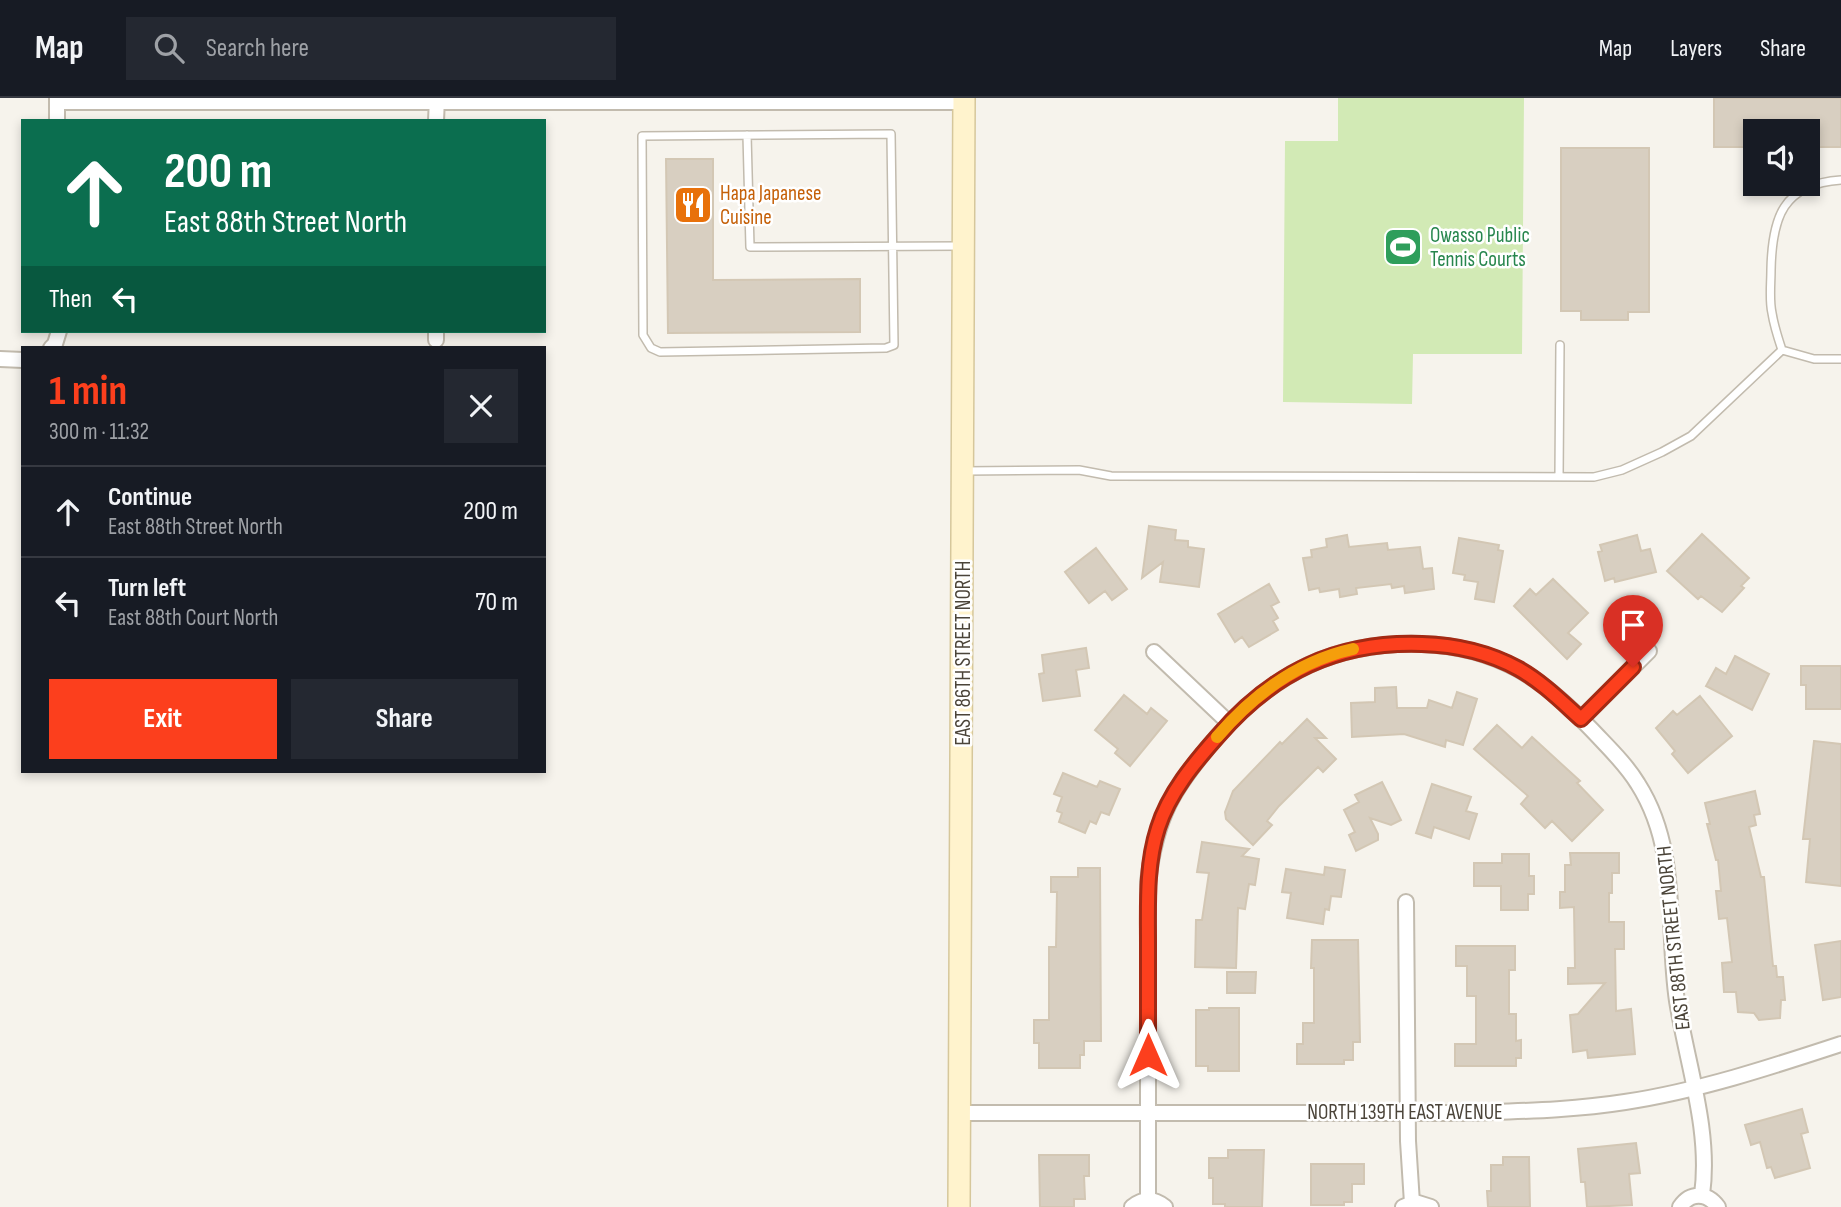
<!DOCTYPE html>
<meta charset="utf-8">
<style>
body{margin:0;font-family:"Sofia Sans Condensed",sans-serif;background:#242831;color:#f1f3f6;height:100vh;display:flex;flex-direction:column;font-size:26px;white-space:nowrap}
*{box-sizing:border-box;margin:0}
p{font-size:23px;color:#9ea1a6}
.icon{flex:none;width:38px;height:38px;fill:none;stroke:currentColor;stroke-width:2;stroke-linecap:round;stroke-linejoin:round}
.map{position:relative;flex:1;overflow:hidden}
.sheet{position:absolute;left:21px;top:248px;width:525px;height:427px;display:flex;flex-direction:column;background:#171b24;border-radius:0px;box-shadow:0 4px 10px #0003}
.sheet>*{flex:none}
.guide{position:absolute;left:21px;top:21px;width:525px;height:214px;border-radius:0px;box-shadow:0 4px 10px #0003;background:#0b6e4f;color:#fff;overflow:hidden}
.controls{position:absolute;left:1743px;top:21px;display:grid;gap:14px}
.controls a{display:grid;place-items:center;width:77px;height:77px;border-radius:0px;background:#171b24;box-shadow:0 4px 10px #0003;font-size:35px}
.pin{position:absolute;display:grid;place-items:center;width:60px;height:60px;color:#fff;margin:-72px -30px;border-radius:50% 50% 50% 0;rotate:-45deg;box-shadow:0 0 7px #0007}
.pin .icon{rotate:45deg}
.me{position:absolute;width:77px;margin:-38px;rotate:0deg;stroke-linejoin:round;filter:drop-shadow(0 0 5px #0008)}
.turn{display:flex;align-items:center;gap:24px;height:147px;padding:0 28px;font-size:32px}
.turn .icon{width:91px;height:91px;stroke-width:2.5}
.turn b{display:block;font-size:49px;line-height:60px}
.then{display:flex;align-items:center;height:66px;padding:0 28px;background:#0003;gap:14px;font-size:26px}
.round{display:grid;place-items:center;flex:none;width:74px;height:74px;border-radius:0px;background:#242831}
.headline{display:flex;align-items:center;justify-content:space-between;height:119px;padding:0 28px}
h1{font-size:42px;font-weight:700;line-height:52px;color:#fc3f1d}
.primary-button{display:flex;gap:14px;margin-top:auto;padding:14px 28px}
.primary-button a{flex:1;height:80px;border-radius:0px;background:#fc3f1d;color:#fff;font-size:28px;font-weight:700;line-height:80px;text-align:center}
.primary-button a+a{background:#242831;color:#f1f3f6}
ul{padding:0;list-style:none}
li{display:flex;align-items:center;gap:21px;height:91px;padding:0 28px;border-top:2px solid #363941}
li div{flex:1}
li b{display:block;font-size:26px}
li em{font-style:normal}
header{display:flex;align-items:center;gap:42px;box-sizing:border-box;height:98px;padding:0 35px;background:#171b24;border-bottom:2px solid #363941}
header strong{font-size:33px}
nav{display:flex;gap:38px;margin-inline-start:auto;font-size:24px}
.search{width:490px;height:63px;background:#242831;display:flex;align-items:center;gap:18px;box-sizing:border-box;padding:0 24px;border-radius:0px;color:#9ea1a6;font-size:26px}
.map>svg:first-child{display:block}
.green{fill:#d2eab5}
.building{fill:#d8cfc1;stroke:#d3c7b4;stroke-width:2}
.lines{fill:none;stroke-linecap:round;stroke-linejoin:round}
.service-casing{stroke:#c2bbae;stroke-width:10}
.minor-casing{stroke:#c2bbae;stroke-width:18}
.secondary-casing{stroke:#d6c79b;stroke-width:24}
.service{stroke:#fff;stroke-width:7}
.minor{stroke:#fff;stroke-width:14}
.secondary{stroke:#fff3cd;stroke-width:21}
.route-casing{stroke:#a42913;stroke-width:18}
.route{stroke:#fc3f1d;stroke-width:12}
.slow{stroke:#f59e0b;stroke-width:12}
.labels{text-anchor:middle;stroke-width:5;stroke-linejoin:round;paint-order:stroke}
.food-label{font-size:21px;fill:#c56008;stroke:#fff;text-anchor:start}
.leisure-label{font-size:21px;fill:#27864d;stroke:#fff;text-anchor:start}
.street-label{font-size:21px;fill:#4b4439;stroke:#fff}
</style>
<header>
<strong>Map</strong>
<div class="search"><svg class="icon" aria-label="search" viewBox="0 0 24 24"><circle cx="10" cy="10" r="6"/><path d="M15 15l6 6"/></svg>Search here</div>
<nav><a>Map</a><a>Layers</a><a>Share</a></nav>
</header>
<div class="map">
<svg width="1841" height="1109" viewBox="0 0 1841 1109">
<rect width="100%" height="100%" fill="#f6f3ec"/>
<path class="green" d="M1338 0H1524L1522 256H1413L1412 306 1283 304 1285 43H1338Z"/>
<path class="building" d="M1714 0H1841V49H1808V33H1755V49H1714Z
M1561 50H1649V214H1628V222H1581V213H1561Z
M666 61H713V182L860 181V234L668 235Z
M1149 428 1176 432 1175 442 1188 443V449L1204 451 1199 489 1160 484 1163 464 1142 480Z
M1702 436 1749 480 1741 488 1744 490 1722 514 1701 498 1698 501 1667 473Z
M1347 437 1349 449 1387 445 1388 452 1420 449 1423 471 1432 470 1434 491 1405 495 1404 488 1392 490 1391 486 1356 490 1357 496 1340 499 1339 491 1320 494 1319 490 1309 492 1303 460 1312 459 1311 452 1327 449 1326 441Z
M1637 437 1641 453 1650 451 1656 474 1615 484 1614 480 1605 483 1598 454 1602 453 1600 447Z
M1459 440 1499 447 1498 452 1503 453 1494 504 1475 501 1478 484 1464 482 1465 477 1453 475Z
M1096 450 1127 491 1112 502 1105 493 1089 505 1065 474Z
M1553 481 1588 515 1568 535 1581 546 1567 561 1514 508 1530 491 1536 497Z
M1269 486 1279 504 1271 508 1278 520 1273 523 1278 532 1249 549 1242 539 1235 544 1218 516Z
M1086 550 1089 570 1076 572 1080 598 1043 603 1039 576 1044 575 1042 557Z
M1735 558 1769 576 1752 612 1706 588 1716 570 1726 576Z
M1801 568H1841V611H1806V587H1801Z
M1396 589 1397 610H1427L1429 602 1452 610 1457 594 1477 601 1463 647 1446 642 1445 649 1404 636 1352 639 1351 605 1375 604V590Z
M1124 597 1147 616 1151 610 1167 623 1130 668 1115 655 1118 651 1095 632Z
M1700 598 1732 638 1688 675 1672 656 1675 653 1656 630 1673 613 1677 617Z
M1307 621 1326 640H1315L1336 661 1323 674 1318 669 1279 708 1267 723 1272 727 1253 747 1226 721 1225 714 1233 693 1280 644 1282 646Z
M1497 627 1522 650 1532 639 1580 683 1577 685 1603 712 1572 743 1552 723 1545 730 1521 706 1528 698 1474 651Z
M1814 643 1841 646V788L1806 784 1810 741H1803Z
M1063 675 1097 689 1100 683 1120 691 1109 717 1101 714 1096 726 1090 723 1085 735 1059 724 1062 715 1057 713 1062 699 1054 696Z
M1382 684 1401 722 1391 727 1370 720 1378 736V742L1356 753 1349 737 1355 734 1344 712 1359 704 1355 697Z
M1432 686 1471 699 1466 713 1477 716 1469 741 1434 729 1431 740 1416 735Z
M1755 693 1760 716 1754 717 1756 727 1749 729 1761 779H1764L1773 868H1776L1777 879H1783L1785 902H1781L1780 920 1759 922 1754 915 1738 914 1736 894H1724L1722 865 1732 864 1727 820 1719 821 1716 793H1721L1718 762H1716L1707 726H1710L1705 705Z
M1202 744 1249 751 1242 758 1259 761 1255 787 1249 786 1245 811 1238 810 1236 870 1195 869 1196 822H1202L1209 775 1197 774Z
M1570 755H1619V775H1612V795H1609V824H1624V851H1615L1616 913 1631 911 1635 956 1588 960 1587 952 1573 954 1570 917 1578 916 1605 885 1568 886V870H1575L1574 809 1560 810V794H1565V767H1571Z
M1502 756H1529V778H1534V796H1528V812H1501V788H1474V765H1502Z
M1325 769 1345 772 1341 799 1331 798 1329 812 1325 811 1323 826 1287 820 1291 795 1282 794 1286 771 1324 777Z
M1078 770H1100L1101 943H1084V957H1080V970H1039V945H1034V922H1049V849H1056L1057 794H1051V779H1078Z
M1312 842H1358L1360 944H1353V962H1344V966H1297V946H1303V925H1314V870H1311Z
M1841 843V899L1823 902 1815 847Z
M1456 848H1515V872H1509V916H1516V943L1521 942V960H1516V968H1455V946H1476V898H1467V868H1456Z
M1227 874H1256L1255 895H1227Z
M1209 910H1239V973H1208V968H1196V912H1209Z
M1802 1011 1808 1034 1801 1036 1810 1070 1775 1080 1771 1069 1767 1070 1760 1044 1751 1047 1745 1027Z
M1636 1045 1640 1075 1629 1076 1632 1107 1587 1109 1585 1084H1581L1578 1051Z
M1228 1052H1264L1262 1109H1225V1106H1213V1080H1209V1060H1228Z
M1039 1057H1089V1078H1084L1085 1101H1074V1109H1040Z
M1503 1059H1529L1530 1109H1488L1487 1093H1491V1067H1503Z
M1311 1066H1364V1086H1352V1104H1344V1107H1311Z"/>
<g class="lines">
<defs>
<path id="service" d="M891 36 894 247 886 250 660 254 651 250 643 237 642 38Z
M747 37 750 149 960 148
M1782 252C1778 240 1774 228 1772 215 1769 202 1771 186 1771 172 1772 119 1783 86 1841 82
M1782 252 1814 261H1841
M965 373 1079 372 1111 378 1594 379 1622 372 1662 354 1691 338 1782 252
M1559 379 1560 247"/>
<path id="minor" d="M57 0V23
M57 4H964
M436 23 437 0
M436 242V233
M51 250 55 246 59 233
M0 261 23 262
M1154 554 1229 625
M1581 621 1649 553
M1406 804 1408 1043 1412 1105
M960 1015H1470C1522 1013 1574 1012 1625 1004 1698 993 1771 969 1841 946
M1148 1101V784C1156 718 1173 690 1216 640 1272 575 1336 543 1422 546 1454 547 1487 555 1516 570 1544 585 1570 609 1592 632 1608 649 1626 666 1638 686 1680 752 1666 829 1677 903 1687 966 1711 1033 1702 1097
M1132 1109C1143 1100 1154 1100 1165 1109
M1403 1109 1415 1104 1431 1109
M1680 1109C1690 1094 1707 1094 1718 1109"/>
<path id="secondary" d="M959 1109 964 0"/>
</defs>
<use href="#service" class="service-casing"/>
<use href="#minor" class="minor-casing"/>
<use href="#secondary" class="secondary-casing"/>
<use href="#service" class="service"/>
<use href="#minor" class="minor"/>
<use href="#secondary" class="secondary"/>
</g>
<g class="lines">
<defs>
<path id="route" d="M1148 957C1148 920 1148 882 1148 845 1148 807 1146 767 1158 730 1169 695 1194 665 1218 638 1273 574 1338 543 1422 546 1455 547 1490 555 1519 571 1542 584 1561 603 1581 621L1633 569"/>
</defs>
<use href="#route" class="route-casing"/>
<use href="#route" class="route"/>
<path class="slow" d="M1217 639C1253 597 1299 563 1353 551"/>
</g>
<defs>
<symbol id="restaurant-square" viewBox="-11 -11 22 22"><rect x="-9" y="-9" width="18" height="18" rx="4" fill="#e8710a" stroke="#fff"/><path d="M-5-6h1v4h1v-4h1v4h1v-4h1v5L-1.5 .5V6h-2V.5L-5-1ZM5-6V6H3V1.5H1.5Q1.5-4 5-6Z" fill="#fff"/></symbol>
<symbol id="stadium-square" viewBox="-11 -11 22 22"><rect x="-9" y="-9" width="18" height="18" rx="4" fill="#2e9e5b" stroke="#fff"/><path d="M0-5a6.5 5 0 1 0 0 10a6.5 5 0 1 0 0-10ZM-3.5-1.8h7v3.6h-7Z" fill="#fff"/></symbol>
</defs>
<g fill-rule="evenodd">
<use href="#restaurant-square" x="671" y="85" width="44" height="44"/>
<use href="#stadium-square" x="1381" y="127" width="44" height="44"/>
</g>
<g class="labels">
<g class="food-label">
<text x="720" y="102">Hapa Japanese<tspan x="720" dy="24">Cuisine</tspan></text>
</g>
<g class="leisure-label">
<text x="1430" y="144">Owasso Public<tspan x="1430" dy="24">Tennis Courts</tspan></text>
</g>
<g class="street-label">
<text transform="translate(963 555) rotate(-90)" y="7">EAST 86TH STREET NORTH</text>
<text transform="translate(1673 840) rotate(-96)" y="7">EAST 88TH STREET NORTH</text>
<text x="1405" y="1021">NORTH 139TH EAST AVENUE</text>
</g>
</g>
</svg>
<div class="controls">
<a><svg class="icon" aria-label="sound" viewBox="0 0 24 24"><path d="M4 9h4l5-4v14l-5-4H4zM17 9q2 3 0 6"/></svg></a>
</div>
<div class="pin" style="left:1633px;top:569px;background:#d93025"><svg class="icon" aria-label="arrive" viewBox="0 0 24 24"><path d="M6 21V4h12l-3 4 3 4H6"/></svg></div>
<svg class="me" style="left:1148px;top:957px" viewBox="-20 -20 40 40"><path d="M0-17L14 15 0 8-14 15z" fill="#fc3f1d" stroke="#fff" stroke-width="4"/></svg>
<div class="guide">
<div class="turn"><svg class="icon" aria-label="ahead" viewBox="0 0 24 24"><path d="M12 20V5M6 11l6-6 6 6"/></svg><div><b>200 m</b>East 88th Street North</div></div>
<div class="then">Then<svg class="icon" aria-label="left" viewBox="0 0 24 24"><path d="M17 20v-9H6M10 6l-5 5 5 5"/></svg></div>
</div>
<section class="sheet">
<div class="headline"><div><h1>1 min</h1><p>300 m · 11:32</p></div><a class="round"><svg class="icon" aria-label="close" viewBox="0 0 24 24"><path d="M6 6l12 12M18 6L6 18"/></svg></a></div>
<ul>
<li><svg class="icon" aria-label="ahead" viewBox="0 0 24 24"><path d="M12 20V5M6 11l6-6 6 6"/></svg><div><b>Continue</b><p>East 88th Street North</p></div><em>200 m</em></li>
<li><svg class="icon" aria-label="left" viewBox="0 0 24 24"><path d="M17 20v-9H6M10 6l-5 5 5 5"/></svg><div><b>Turn left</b><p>East 88th Court North</p></div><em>70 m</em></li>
</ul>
<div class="primary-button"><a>Exit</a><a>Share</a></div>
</section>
</div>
